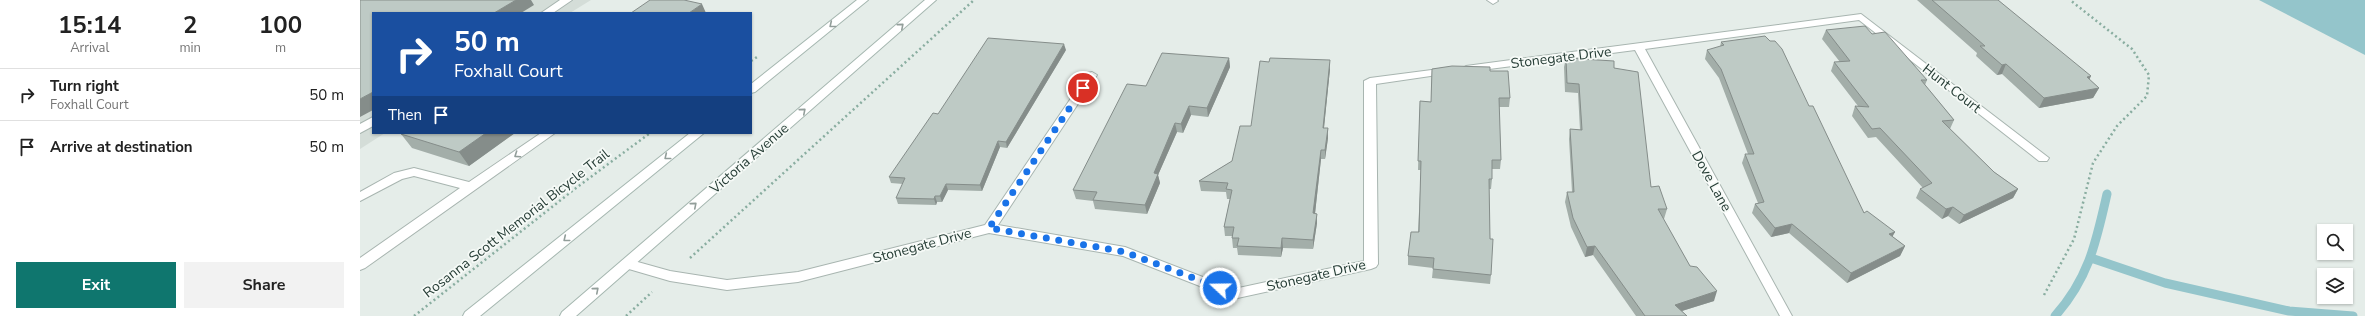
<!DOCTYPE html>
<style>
body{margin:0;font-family:"Nunito Sans",sans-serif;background:#f2f2f2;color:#222;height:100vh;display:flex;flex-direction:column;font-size:15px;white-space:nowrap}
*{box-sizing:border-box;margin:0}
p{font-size:13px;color:#767676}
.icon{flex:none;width:22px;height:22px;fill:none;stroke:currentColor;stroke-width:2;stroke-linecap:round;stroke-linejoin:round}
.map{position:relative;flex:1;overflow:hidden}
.drawer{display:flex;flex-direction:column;background:#fff;width:360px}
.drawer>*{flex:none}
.hud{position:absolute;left:12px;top:12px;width:380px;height:122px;border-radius:0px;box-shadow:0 1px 3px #0004;background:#1a4fa0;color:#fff;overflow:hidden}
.buttons{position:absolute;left:1957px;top:224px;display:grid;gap:8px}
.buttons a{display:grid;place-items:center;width:36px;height:36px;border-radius:0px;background:#fff;box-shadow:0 1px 3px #0004;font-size:20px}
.pin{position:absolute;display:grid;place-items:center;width:34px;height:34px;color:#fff;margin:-17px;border:2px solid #fff;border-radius:50%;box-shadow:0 1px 4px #0007}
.me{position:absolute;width:44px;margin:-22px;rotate:291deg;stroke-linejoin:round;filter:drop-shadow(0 0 3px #0008)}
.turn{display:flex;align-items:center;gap:14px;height:84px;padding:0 16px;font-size:18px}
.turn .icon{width:52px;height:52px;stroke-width:2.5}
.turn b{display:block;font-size:28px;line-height:34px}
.then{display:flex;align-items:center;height:38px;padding:0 16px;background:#0003;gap:8px;font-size:15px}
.eta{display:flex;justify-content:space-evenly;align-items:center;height:68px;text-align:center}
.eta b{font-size:24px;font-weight:700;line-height:28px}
.cta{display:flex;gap:8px;margin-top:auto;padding:8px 16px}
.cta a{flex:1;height:46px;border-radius:0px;background:#0f766e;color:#fff;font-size:16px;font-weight:700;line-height:46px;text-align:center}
.cta a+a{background:#f2f2f2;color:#222}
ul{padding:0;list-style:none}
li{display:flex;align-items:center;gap:12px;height:52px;padding:0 16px;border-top:1px solid #e0e0e0}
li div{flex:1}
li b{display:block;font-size:15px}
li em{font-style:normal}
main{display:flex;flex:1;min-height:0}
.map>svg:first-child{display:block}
.built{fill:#d4ddd8}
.water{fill:#94c5cb}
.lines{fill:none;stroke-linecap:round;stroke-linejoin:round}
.stream{stroke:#94c5cb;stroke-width:9}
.lane-casing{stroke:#a8b5b0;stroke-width:2}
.street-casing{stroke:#a8b5b0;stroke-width:2}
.secondary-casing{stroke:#a5b7b0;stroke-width:2}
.path{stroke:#89ada0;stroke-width:2.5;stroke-dasharray:2 3;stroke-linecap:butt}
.lane{fill:#fff;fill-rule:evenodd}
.street{fill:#fff;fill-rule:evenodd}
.secondary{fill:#fff;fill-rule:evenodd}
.wall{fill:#a3aea9}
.shaded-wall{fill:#858d8a}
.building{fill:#becac5;stroke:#858d8a}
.oneway{stroke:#929e9a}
.route{stroke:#1a73e8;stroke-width:7;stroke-dasharray:0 12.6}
.labels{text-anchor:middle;stroke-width:3.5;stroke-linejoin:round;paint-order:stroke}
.street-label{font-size:14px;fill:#263d36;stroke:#f6faf7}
</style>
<main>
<section class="drawer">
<div class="eta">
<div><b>15:14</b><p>Arrival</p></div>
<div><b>2</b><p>min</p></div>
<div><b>100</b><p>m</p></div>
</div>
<ul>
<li><svg class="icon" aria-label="right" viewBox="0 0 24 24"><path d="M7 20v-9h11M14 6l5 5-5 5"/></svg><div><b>Turn right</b><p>Foxhall Court</p></div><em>50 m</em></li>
<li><svg class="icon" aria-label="arrive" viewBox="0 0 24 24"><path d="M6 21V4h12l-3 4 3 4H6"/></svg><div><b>Arrive at destination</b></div><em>50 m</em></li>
</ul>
<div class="cta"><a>Exit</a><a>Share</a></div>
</section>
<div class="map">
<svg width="2005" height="316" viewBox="0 0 2005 316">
<rect width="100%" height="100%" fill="#e5ede9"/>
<path class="built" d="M0 0H231L210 13H13V133H25L0 149Z"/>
<path class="water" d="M1899 0H2005V55Z"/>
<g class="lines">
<path class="stream" d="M1731 258 1805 283 1929 311 1993 316
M1695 316C1729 278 1736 242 1747 194"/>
<defs>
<path id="lane" d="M200 0H212L193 13H181Z
M13 117V126L0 133V124Z
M181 133H195L5 268 0 270V258L100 188 54 176 42 179 0 201V192L34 173 54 168 109 182Z"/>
<path id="street" d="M1127 0H1137L1138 1 1133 4Z
M1501 14 1689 158 1687 161H1679L1499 20 1285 49 1432 316H1420L1275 50 1106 72 1101 69 1106 66Z
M1087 68 1092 71 1091 73 1016 84 1018 264 1016 267 1011 269 873 299 763 256 629 233 438 282 367 290 310 281 262 267 260 264 262 261 267 259 310 271 367 280 438 272 625 225 728 73 732 72 737 75 638 225 765 247 874 289 1004 261V81L1010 78Z"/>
<path id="secondary" d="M497 0H508L395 92 391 93V84Z
M565 0H576L216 316H200L202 312Z
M330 133H344L120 316H103L105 312Z"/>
</defs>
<use href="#lane" class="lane-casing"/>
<use href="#street" class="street-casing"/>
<use href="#secondary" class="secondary-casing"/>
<path class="path" d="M391 61 397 57
M330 258 614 0
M1684 295 1714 239 1733 163 1757 126 1787 96 1789 75 1772 49 1710 0
M54 316 216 188 290 133
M266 316 292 292"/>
<use href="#lane" class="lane"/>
<use href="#street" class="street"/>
<use href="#secondary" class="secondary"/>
</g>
<path class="wall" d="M1557 0H1638L1739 88 1733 98 1679 108 1642 74 1637 75 1616 56 1617 53Z
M1466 30 1512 34 1567 80 1565 85 1594 120 1590 129 1634 172 1658 189 1653 198 1599 224 1588 216 1582 219 1556 198 1560 189 1563 188 1516 137 1508 138 1492 116 1495 106H1498L1471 71 1474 62H1480L1462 39Z
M1361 42 1449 106 1504 213 1535 232 1532 236 1545 246 1540 256 1487 283 1429 233 1411 237 1392 213 1395 204 1398 203 1382 163 1385 154H1388L1359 78 1345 59 1347 50 1360 47Z
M706 50 647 148 640 147 622 191 588 190 582 202H577L576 205 538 204 536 198 543 184 531 183 529 177Z
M869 58 870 67 848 117 831 115 823 133 817 132 798 175 800 183 787 214 735 209 733 201 716 199 713 190 786 86Z
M1206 58 1254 68 1291 187 1307 209 1304 219H1303L1330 266 1354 301 1322 311 1327 316H1276L1233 255 1225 257 1211 227 1205 202 1207 192H1212L1209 139 1210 129 1220 130 1218 93 1205 92 1204 67Z
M970 69 964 128H968V138L965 159H961L955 213 957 214V223L953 249 923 248 921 257 878 255 877 248H873L872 238V236H865L864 227 870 199H867L866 192 841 191 839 181 872 161 891 126Z
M1072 69 1130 71 1150 98 1149 107H1139L1141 160 1140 169H1132V179L1131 189H1129L1131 275 1130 284 1072 278 1073 268 1048 265V256L1058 232 1061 170H1058L1060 101 1071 102Z
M155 133 109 166 52 148 41 134Z"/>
<path class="shaded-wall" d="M156 0H171L174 5 161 13H134Z
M342 4 346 13H329Z
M704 44 706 50 647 148 646 142Z
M869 58 870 67 848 117 847 108Z
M970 60V69L963 137V128Z
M1646 64 1642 74 1637 75 1642 65Z
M1731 76 1726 87 1727 77Z
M1739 88 1733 98 1679 108 1684 98Z
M13 92V110L0 117V99Z
M829 106 831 115 823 133 821 124Z
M815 123 817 132 798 175 800 183 787 214 785 205 794 173Z
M968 128V138L965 159V150Z
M126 133H155L109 166 99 152Z
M638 141 640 147 622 191 620 185Z
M961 150V159L954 223 953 213Z
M586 184 588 190 582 202 580 196Z
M1658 189 1653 198 1599 224 1604 215Z
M575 196 577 202 576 205 574 199Z
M1593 207 1588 216 1582 219 1586 209Z
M957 214V223L953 249V240Z
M1432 224 1429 233 1411 237 1415 228Z
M1535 232 1530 241 1529 234Z
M922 238 923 248 921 257V248Z
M1235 246 1233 255 1225 257 1227 247Z
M1545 246 1540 256 1487 283 1491 273Z
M1357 291 1354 301 1312 314 1315 305Z"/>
<path class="building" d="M0 0H156L134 13H13V92L0 99Z
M290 0H324L342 4 329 13H271Z
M1572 0H1638L1731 76 1727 77 1739 88 1684 98 1646 64 1642 65 1620 46H1625Z
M1505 26 1512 34 1525 32 1567 80H1561L1594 120 1582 121 1634 172 1658 189 1604 215 1593 207 1586 209 1560 189 1572 183 1520 128 1512 129 1495 106 1509 107 1474 62 1490 61 1466 30Z
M1405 36 1410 41H1415L1422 49 1449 106H1453L1504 213 1507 211 1535 232 1529 234 1545 246 1491 273 1432 224 1415 228 1395 204 1404 202 1385 154H1394L1361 69 1347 50 1364 45 1361 42Z
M628 38 704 44 646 142 638 141 620 185 586 184 580 196H575L574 199 536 198 545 178 529 177 573 113 578 114Z
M802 53 869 58 847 108 829 106 821 124 815 123 794 173 798 174 785 205 733 200 737 192 713 190 767 84 786 86Z
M910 58 970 60 963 128H968L965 150H961L953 213 957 214 953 240 922 238 921 248 877 246 879 238H872L874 227H864L872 190 866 189 868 183 839 181 872 161 880 126H891L900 61 909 62Z
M1206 58 1254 61V68L1278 72 1291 187 1299 186 1307 209H1298L1330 266 1337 267 1357 291 1315 305 1327 316H1285L1235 246 1227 247 1213 218 1207 192H1214L1210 129 1222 130 1219 84 1207 83Z
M1092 66 1130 67V71H1148L1150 98H1139L1141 160H1132V179H1129L1130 239H1133L1131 275 1073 269 1074 258 1048 256 1051 232H1059L1061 161H1058L1060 101 1071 102 1072 69Z
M43 133H126L99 152 41 134Z"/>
<defs><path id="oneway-chevron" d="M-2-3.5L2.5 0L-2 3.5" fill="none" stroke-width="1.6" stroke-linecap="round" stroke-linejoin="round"/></defs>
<g class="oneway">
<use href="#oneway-chevron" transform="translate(472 25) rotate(141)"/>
<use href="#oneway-chevron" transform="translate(541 26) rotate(-41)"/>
<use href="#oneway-chevron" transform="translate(443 111) rotate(-41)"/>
<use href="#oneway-chevron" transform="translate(157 155) rotate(146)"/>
<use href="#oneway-chevron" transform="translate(307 157) rotate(141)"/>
<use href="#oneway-chevron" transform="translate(334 205) rotate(-41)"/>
<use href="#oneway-chevron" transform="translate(206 239) rotate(141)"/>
<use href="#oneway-chevron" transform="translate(236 290) rotate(-41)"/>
</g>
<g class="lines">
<path class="route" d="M723 88 629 228 765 252 860 288"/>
</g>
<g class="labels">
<g class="street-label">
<text transform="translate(1201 57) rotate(-7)" y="5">Stonegate Drive</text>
<text transform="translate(1592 88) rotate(38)" y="5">Hunt Court</text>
<text transform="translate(389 158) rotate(-41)" y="5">Victoria Avenue</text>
<text transform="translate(1352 181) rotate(61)" y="5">Dove Lane</text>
<text transform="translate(156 223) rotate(-38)" y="5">Rosanna Scott Memorial Bicycle Trail</text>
<text transform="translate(562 245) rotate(-15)" y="5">Stonegate Drive</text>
<text transform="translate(956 275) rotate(-13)" y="5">Stonegate Drive</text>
</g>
</g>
</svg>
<div class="buttons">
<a><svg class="icon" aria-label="search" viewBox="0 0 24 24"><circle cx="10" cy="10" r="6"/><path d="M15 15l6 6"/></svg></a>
<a><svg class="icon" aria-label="layers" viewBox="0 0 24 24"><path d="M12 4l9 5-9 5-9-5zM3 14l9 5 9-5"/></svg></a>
</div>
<div class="pin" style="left:723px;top:88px;background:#d93025"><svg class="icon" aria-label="arrive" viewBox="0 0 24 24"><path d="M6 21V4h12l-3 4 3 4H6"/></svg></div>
<svg class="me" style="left:860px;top:288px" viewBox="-20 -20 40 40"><circle r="17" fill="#1a73e8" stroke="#fff" stroke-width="3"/><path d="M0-11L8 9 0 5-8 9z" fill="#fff"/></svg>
<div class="hud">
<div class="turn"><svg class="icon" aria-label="right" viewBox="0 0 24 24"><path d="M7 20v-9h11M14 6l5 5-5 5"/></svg><div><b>50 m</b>Foxhall Court</div></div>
<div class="then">Then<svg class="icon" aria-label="arrive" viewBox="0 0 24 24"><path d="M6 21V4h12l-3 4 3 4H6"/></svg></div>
</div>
</div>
</main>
